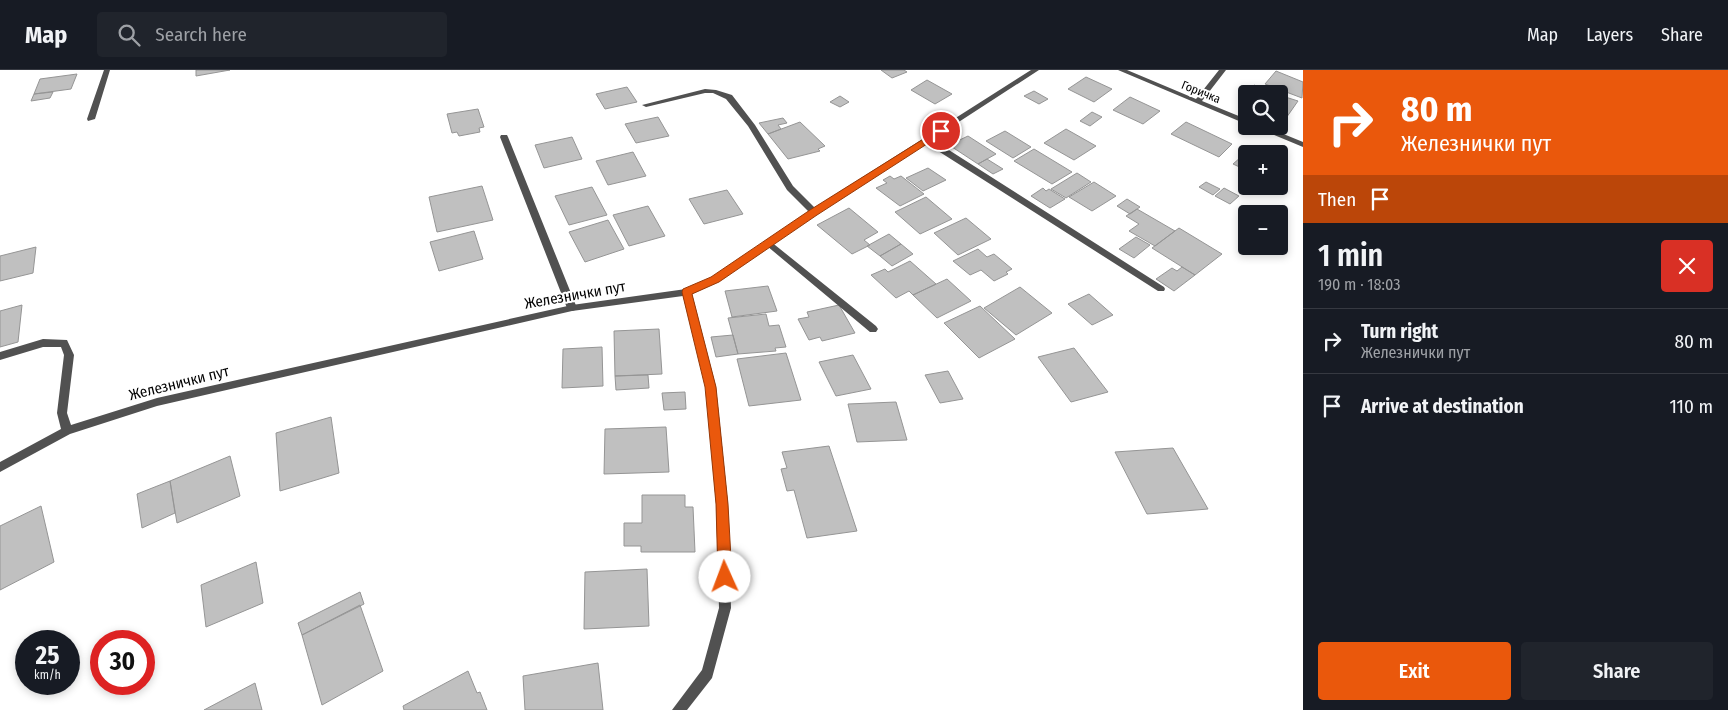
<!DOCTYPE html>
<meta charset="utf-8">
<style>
body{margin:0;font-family:"Fira Sans Condensed",sans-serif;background:#20242c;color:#f1f3f6;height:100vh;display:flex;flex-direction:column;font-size:19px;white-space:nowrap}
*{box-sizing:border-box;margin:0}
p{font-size:16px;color:#9ea1a6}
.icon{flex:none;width:28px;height:28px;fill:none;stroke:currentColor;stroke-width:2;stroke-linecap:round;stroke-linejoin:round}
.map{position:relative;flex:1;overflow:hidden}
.drawer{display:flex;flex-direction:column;background:#171b24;width:425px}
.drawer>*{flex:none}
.banner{background:#ea580c;color:#fff;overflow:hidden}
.fabs{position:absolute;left:1238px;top:15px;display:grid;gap:10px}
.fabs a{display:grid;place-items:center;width:50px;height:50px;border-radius:5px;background:#171b24;box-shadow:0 2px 8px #0003;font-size:25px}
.speed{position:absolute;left:15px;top:560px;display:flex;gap:10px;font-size:25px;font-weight:700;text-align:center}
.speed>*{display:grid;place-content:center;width:65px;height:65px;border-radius:50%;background:#171b24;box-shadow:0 2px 8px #0003;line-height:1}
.speed small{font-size:12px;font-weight:400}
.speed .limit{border:8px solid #d22;background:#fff;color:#111}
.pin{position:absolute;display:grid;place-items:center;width:42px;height:42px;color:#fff;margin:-21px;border:2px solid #fff;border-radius:50%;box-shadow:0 1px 5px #0007}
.me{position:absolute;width:55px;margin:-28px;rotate:358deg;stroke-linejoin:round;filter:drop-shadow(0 0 4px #0008)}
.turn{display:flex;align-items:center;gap:18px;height:105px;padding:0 15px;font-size:22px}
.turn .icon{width:65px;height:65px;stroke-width:2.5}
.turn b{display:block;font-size:35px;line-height:42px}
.then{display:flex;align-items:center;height:48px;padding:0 15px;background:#0003;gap:10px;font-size:19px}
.round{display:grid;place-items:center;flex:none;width:52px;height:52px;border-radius:5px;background:#20242c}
.headline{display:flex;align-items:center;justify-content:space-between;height:85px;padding:0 15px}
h1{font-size:30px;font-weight:600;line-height:38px}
.action{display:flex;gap:10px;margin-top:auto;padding:10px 15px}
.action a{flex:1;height:58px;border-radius:5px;background:#ea580c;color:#fff;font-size:20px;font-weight:600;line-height:58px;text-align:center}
.action a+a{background:#20242c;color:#f1f3f6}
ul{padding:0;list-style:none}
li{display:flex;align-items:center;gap:15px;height:65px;padding:0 15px;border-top:1px solid #363941}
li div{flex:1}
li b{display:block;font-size:19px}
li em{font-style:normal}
header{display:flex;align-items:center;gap:30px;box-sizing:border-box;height:70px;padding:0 25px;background:#171b24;border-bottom:1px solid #363941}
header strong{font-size:24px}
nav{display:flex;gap:28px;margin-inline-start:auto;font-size:18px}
.search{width:350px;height:45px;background:#20242c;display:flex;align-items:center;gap:12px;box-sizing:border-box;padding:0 18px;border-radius:5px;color:#9ea1a6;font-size:19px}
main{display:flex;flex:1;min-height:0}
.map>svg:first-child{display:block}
.building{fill:#c0c0c0;stroke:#959595}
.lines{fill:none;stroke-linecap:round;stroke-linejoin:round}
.lane{fill:#515151;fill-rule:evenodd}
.street{fill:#515151;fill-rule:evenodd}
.route{fill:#ea580c;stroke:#983908}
.labels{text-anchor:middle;stroke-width:4;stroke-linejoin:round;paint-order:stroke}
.far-street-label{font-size:12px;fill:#000;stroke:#fff}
.street-label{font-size:15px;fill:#000;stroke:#fff}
</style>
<header>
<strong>Map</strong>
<div class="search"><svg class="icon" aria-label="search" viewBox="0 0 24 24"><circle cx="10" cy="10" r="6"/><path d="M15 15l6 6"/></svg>Search here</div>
<nav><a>Map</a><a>Layers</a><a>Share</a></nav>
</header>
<main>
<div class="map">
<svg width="1303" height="640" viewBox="0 0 1303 640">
<rect width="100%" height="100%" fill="#fff"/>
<path class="building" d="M196 0H230L196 6Z
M881 0H904L907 2 892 8Z
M1276 1 1303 12 1302 28 1265 14Z
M77 4 71 19 34 24 40 9Z
M1086 7 1112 19 1094 32 1068 19Z
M927 10 952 24 935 34 911 20Z
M1254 15 1277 24H1247Z
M627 17 637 32 605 39 596 24Z
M1034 21 1048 29 1039 34 1024 26Z
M53 22 50 28 31 31 34 24Z
M1279 25 1298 31 1284 51 1279 49Z
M840 26 849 32 840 37 830 32Z
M1130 27 1160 41 1143 54 1113 40Z
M478 39 484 57 479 58 480 62 459 66 457 62 452 63 447 44Z
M1092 42 1102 47 1090 56 1080 51Z
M658 47 669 66 636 73 625 54Z
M783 48 787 53 778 55 781 59 768 64 759 53Z
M800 52 825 76 818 79 820 81 788 89 768 64Z
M1186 52 1232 74 1219 87 1171 64Z
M1066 59 1096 76 1074 90 1044 73Z
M1005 61 1031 77 1013 88 986 71Z
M968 66 996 84 978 94 949 75Z
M572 67 582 89 544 98 535 75Z
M1034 79 1072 102 1052 114 1014 91Z
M1249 80 1257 84H1246V100L1233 94Z
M633 82 646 106 608 115 596 91Z
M987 89 1003 99 993 104 978 94Z
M928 98 946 110 923 121 906 108Z
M1077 103 1091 112 1066 128 1051 119Z
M890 106 894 109 901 106 924 124 900 136 876 118 887 113 883 110Z
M1094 112 1116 126 1092 141 1069 127Z
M1206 112 1220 119 1213 125 1199 117Z
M482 116 493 150 437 162 429 127Z
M592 117 607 145 569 155 555 126Z
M1043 118 1046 121 1049 119 1065 129 1050 138 1031 126Z
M1224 118 1239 126 1230 134 1215 126Z
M727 120 743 144 704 154 689 129Z
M926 127 952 149 920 164 895 142Z
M1127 129 1140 137 1130 144 1117 136Z
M648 136 665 166 629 176 613 145Z
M849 138 878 162 864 170 870 175 852 184 817 155Z
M1137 139 1175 161 1155 176 1129 161 1139 154 1126 146Z
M966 148 991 169 958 185 934 163Z
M608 150 624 179 585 192 569 162Z
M1179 158 1222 184 1195 205 1152 178Z
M474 161 483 189 439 201 430 172Z
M889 164 901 174 880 186 867 176Z
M1136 167 1150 175 1134 188 1119 179Z
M901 174 913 184 892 196 880 186Z
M36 177 33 203 0 211V186Z
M978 179 987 187 994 184 1012 199 1006 202 1008 204 994 211 981 200 970 205 953 191Z
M910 191 936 214 913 225 909 221 896 228 871 205 885 199 888 202Z
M1182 197 1195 205 1174 221 1156 209 1172 198 1177 201Z
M947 209 971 231 937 248 913 225Z
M768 216 777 241 732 247 725 221Z
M1020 217 1052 243 1016 265 984 238Z
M1089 224 1113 245 1092 255 1068 234Z
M22 235 18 272 0 277V241Z
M839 235 855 263 822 271 820 267 809 270 798 249 809 247 807 242Z
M980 236 1015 269 979 288 944 253Z
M766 244 769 256 779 255 786 277 775 278 776 281 738 284 728 248Z
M659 259 662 304 615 306 614 261Z
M733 265 738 284 716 287 711 267Z
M602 277 603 316 562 318 563 279Z
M1074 278 1108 322 1071 332 1038 287Z
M786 283 801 330 749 336 737 289Z
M853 285 871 319 836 326 819 292Z
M948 301 963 329 940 333 925 305Z
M648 305 649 318 616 320 615 306Z
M685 322 686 339 664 340 662 323Z
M896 332 907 370 857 372 848 334Z
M331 347 339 403 280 421 276 363Z
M666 357 669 402 604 404 605 359Z
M829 376 857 461 807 468 794 420 787 421 781 399 787 398 782 382Z
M1173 378 1208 439 1147 444 1115 382Z
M230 386 240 426 177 453 170 411Z
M170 411 175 443 142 458 137 424Z
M642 425H685V437H693L695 482H641V476H624V453H642Z
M41 436 54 492 0 520V456Z
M256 492 263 533 206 557 201 515Z
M647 499 649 556 584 559 585 502Z
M360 522 364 534 302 565 298 553Z
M360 535 383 601 322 635 302 565Z
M598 593 603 640H525L523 606Z
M468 601 477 623 480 622 487 640H404L403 636Z
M255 613 262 640H204Z"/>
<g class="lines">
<path class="lane" d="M705 19 716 20 732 25 755 55 793 116 817 140V144H811L787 120 748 56 726 29 713 23H705L646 37 642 35Z
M501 65H507L508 67 577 238 575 240 572 241 567 238 500 67Z
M924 68H930L1164 217 1165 219 1164 221H1158L924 72Z
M770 171 876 256 878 259 876 262H870L767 176 766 174 767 172Z"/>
<path class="street" d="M104 0H110L95 49 88 51 87 49Z
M1031 0H1039L817 144 718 212 692 224 716 317 728 434 731 538 712 608 687 640H672L702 600 719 538 716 434 706 317 683 226 572 241 157 336 70 364 0 402V392L61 359 57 343 64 285 61 277H43L0 290V282L43 269 67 270 74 285 67 343 71 355 157 328 572 235 686 219 712 208 811 140Z
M1118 0H1127L1196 29 1219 0H1226L1202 31 1246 49V54Z
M1253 56H1264L1303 72V77Z"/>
</g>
<path class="route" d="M941 58 944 59V63L817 145 719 212 692 224 716 317 728 434 732 507 730 512 725 514 720 512 718 507 716 434 705 317 682 222 683 219 711 207 810 140Z"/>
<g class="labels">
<g class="far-street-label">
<text transform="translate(1201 22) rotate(22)" y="4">Горичка</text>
</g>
<g class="street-label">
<text transform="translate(575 225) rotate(-10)" y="5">Железнички пут</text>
<text transform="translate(179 313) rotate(-14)" y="5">Железнички пут</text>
</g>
</g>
</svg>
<div class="fabs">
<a><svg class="icon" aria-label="search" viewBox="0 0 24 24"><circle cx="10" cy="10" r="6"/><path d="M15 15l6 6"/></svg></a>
<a>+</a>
<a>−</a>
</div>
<div class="speed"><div>25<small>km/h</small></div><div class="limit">30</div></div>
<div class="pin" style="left:941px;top:61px;background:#d93025"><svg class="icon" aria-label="arrive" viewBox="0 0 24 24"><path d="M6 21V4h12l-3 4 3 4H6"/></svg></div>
<svg class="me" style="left:725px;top:507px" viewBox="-20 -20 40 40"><circle r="19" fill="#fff"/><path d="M0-13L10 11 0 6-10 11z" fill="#ea580c"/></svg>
</div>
<section class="drawer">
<div class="banner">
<div class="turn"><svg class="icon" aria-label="right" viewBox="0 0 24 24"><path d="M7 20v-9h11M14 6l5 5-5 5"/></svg><div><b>80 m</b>Железнички пут</div></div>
<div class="then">Then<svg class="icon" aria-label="arrive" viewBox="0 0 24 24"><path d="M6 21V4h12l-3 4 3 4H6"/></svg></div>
</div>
<div class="headline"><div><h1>1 min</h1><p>190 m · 18:03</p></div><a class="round" style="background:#d93025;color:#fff"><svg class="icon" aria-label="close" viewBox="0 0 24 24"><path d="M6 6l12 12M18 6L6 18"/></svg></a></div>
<ul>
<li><svg class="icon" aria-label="right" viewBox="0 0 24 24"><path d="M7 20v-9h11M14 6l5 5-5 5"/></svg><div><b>Turn right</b><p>Железнички пут</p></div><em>80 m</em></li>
<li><svg class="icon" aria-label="arrive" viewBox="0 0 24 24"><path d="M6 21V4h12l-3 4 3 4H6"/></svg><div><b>Arrive at destination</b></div><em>110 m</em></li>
</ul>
<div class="action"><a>Exit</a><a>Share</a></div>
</section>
</main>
